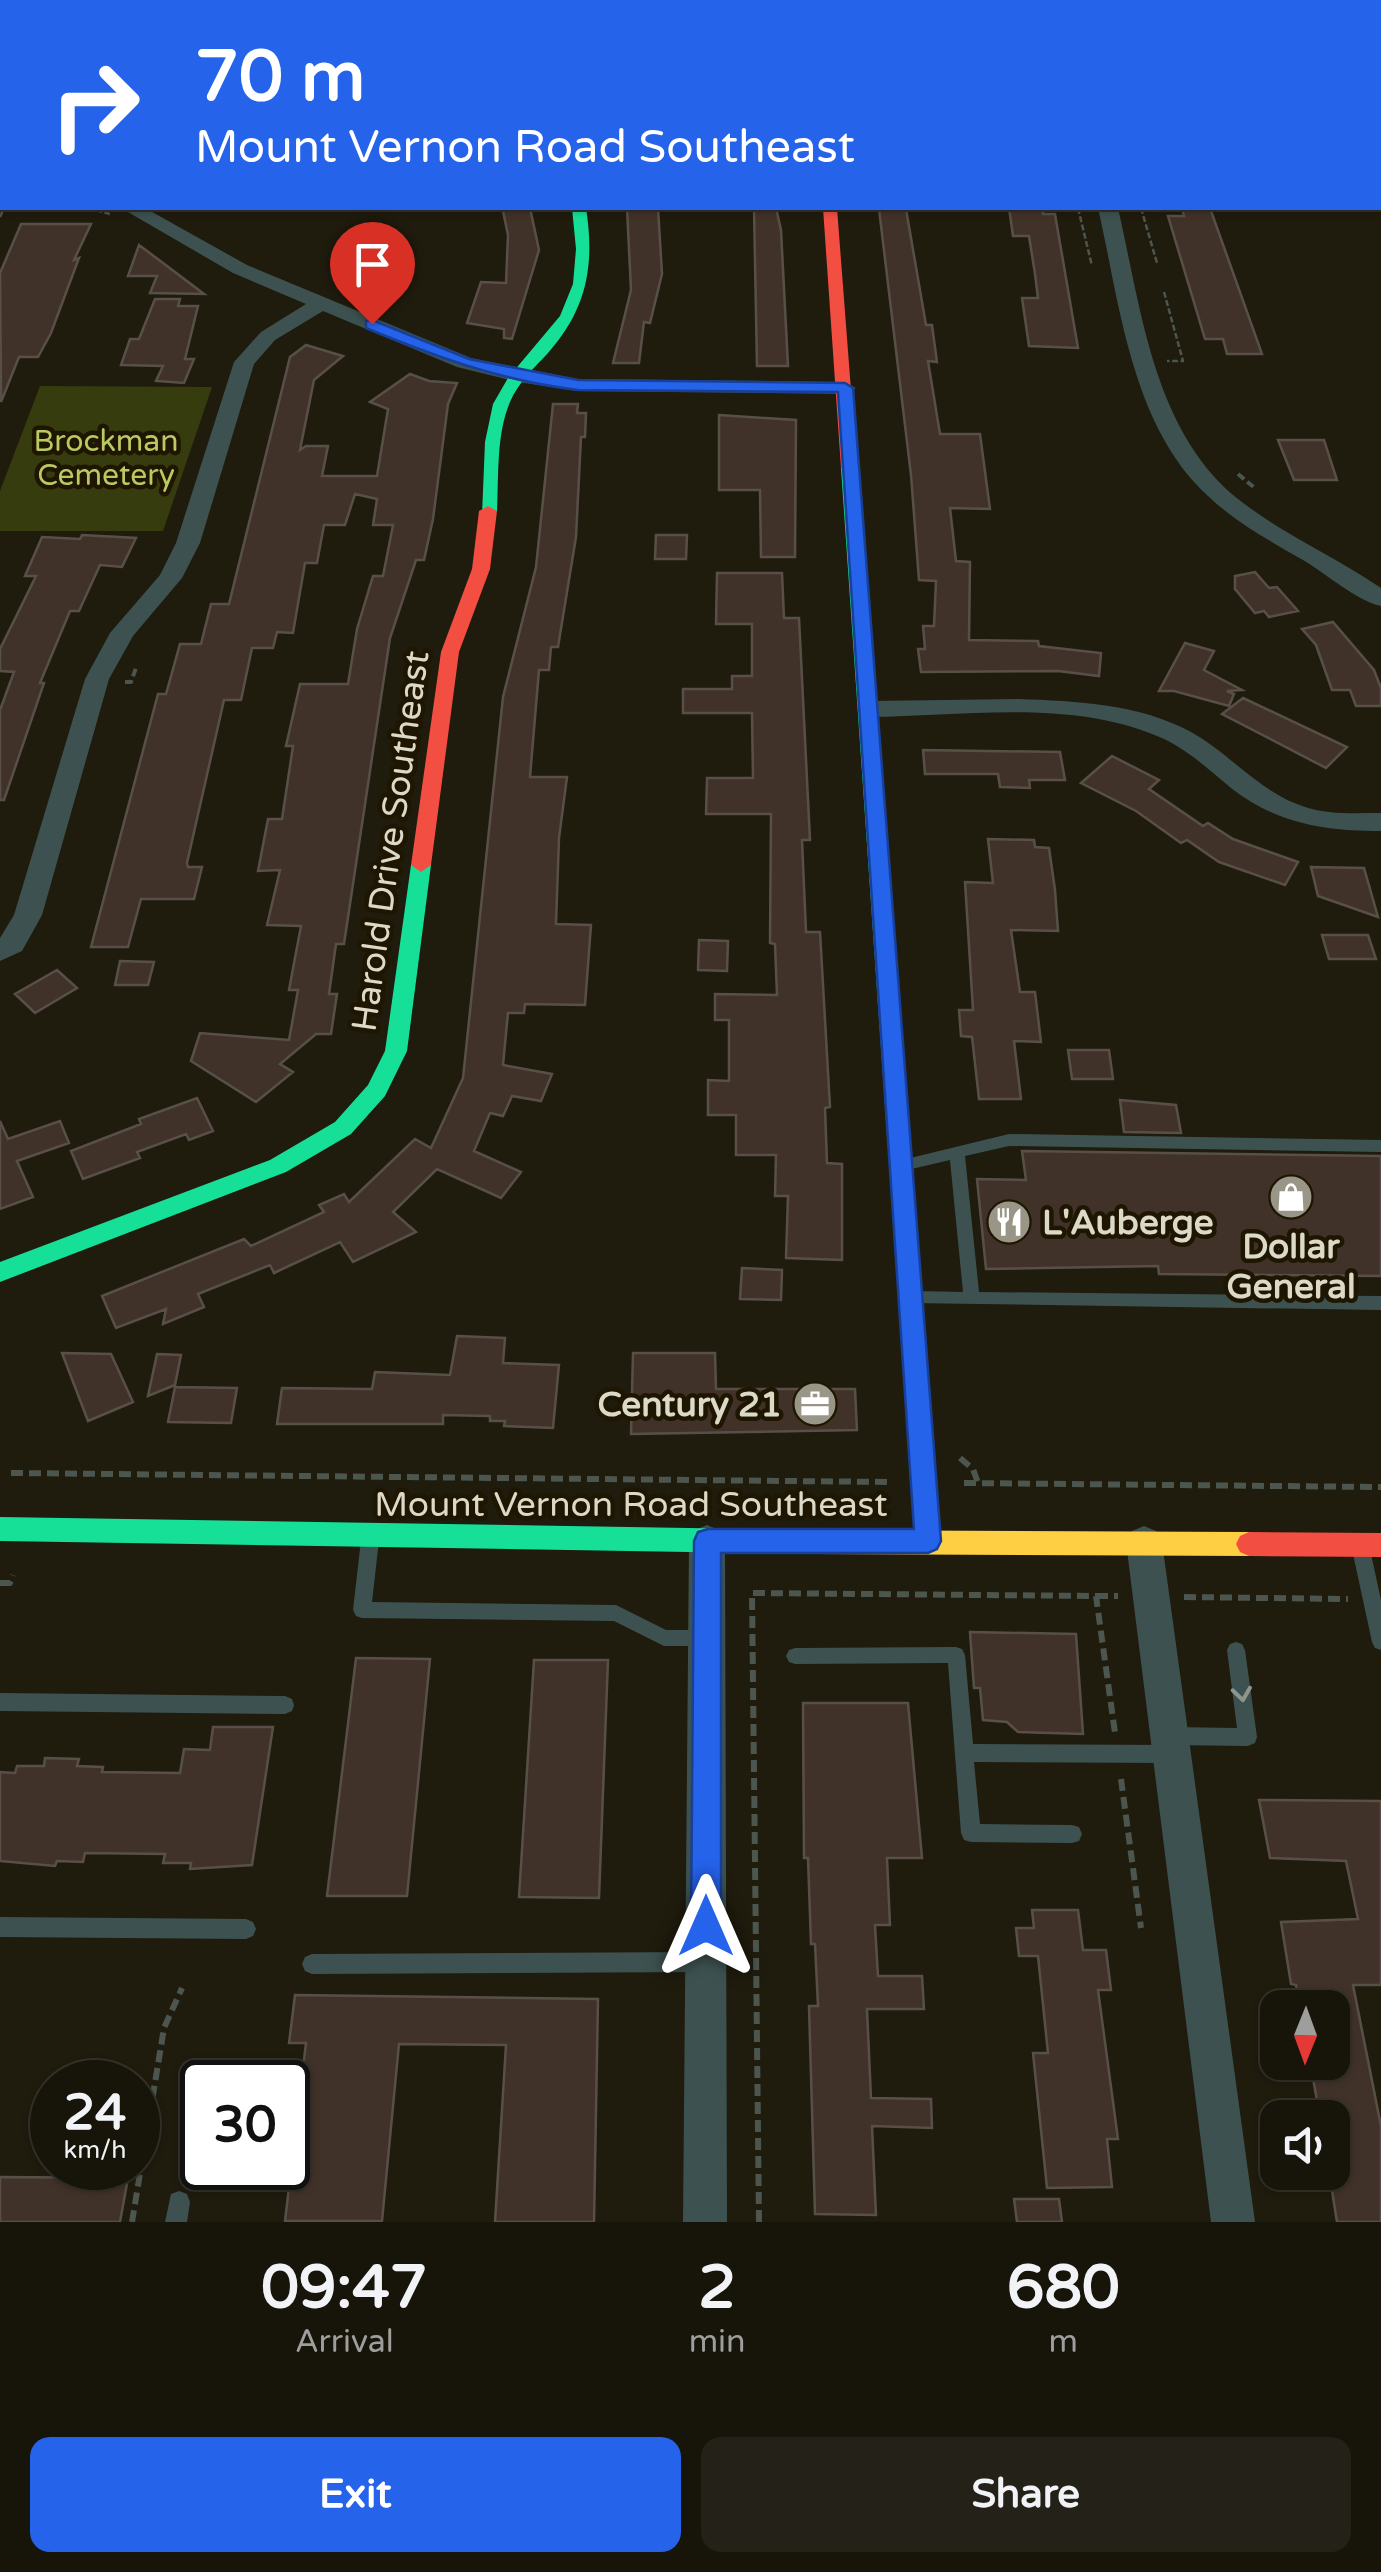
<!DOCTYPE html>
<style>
body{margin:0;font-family:"Varela Round",sans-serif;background:#242118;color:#f1f3f6;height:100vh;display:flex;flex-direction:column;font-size:38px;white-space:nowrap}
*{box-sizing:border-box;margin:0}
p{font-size:32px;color:#9e9e9c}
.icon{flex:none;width:55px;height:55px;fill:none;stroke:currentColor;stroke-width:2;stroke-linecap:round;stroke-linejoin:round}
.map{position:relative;height:2222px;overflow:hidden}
.panel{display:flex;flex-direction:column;background:#17140a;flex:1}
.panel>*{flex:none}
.banner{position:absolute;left:0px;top:0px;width:1382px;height:210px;box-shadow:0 2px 8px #0004,0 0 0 2px #36332b;background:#2563eb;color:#fff;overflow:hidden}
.needle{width:65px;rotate:181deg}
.fabs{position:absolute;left:1260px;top:1990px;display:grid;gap:20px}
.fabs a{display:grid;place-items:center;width:90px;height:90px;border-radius:20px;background:#17140a;box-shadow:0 2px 8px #0004,0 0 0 2px #36332b;font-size:50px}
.speed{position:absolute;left:30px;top:2060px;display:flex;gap:20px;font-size:50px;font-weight:700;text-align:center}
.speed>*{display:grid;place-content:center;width:130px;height:130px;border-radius:50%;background:#17140a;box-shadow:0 2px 8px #0004,0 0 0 2px #36332b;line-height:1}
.speed small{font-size:25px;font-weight:400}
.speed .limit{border:5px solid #111;border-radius:15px;background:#fff;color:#111}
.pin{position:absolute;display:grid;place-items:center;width:85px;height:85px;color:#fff;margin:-102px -42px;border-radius:50% 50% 50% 0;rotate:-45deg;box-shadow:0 0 10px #0007}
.pin .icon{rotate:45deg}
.me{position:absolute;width:110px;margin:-55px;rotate:0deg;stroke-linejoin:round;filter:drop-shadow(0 0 8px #0008)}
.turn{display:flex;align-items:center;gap:35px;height:210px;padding:0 30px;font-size:45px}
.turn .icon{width:130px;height:130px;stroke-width:2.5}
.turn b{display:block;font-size:70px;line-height:85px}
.eta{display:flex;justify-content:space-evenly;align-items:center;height:170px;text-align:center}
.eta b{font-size:60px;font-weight:800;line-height:70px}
.action{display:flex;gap:20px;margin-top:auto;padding:20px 30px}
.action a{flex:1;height:115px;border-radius:20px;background:#2563eb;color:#fff;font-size:40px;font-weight:800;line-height:115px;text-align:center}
.action a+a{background:#242118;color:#f1f3f6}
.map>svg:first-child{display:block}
.green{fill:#373c0f}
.building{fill:#413229;stroke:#585048;stroke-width:2.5}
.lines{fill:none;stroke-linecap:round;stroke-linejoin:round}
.path-far2{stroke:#4c564f;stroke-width:2.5;stroke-dasharray:6 2.5;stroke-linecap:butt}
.path-far1{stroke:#4c564f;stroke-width:4;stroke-dasharray:8 4;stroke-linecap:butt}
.path{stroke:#4c564f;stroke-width:6;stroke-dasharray:12 6;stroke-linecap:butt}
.lane{fill:#3d5250;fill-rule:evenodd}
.street{fill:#3d5250;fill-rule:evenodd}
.fast{fill:#16e098;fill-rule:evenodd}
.slow{fill:#ffcf43;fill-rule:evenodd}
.jam{fill:#f24e42;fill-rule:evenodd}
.oneway{stroke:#8d968c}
.route{fill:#2563eb;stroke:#184099;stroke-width:2.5}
.labels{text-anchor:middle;stroke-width:9;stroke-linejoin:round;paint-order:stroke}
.far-park-label{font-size:30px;fill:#bac961;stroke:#1e1600}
.street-label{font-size:35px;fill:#ddd9c9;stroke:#1e1600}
.poi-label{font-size:35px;font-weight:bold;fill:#ddd9c9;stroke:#1e1600;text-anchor:start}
</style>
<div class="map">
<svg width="1381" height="2222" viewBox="0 0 1381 2222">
<rect width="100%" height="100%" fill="#1f1b0d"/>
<path class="green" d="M40 386 212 387 163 531H0V491Z"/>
<path class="building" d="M530 208 539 250 512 339 504 338V329L467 323 481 282 506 283 508 235 503 211Z
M627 208H658L662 274 650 323 644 322 639 363H613L631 290Z
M754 208H776L781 230 788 366H757Z
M1009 208H1042L1043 214H1055L1078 348 1029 346 1022 298H1038L1035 274 1029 236H1013Z
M1182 208H1210L1262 354H1227L1223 339H1205L1168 216H1184Z
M879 209H906L926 325H932L937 362 928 361 940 434H980L990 509 950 508 956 561 970 562 969 640 1038 641 1039 646 1101 653 1099 676 1058 671 921 672 918 649H925L923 626H934L936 581 919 580 911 475Z
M21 224H91L74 260 79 258 51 333 38 357H19L1 402 0 273Z
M139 245 171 269 204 294 150 293 157 276H128Z
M155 299H180L178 306H198L185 359H194L184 383 156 381 163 366 121 365 130 339H139Z
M306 345 343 356 314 380 300 450 306 446H328L322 476H377L388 409 370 402 410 374 429 381 457 383 448 404 433 519 424 560H416L390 638 344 944H336L329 994H337L331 1034H316L280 1064 293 1072 256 1102 191 1061 200 1033 289 1040 298 990H289L301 926 267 925 280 870 258 871 268 819H282L293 746H286L300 684H348L357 629 373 576H383L393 525H373L377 499 355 494 345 525H324L317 563H305L293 633 277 632 273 648H252L241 700H224L187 863 188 867H202L194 899H141L128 947H91L158 694H166L180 644H201L211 604H229L290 357Z
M553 404H578L577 413H586L585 437H581L576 537 558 647H551L549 670H539L530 777H567L559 838 556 924 591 925 585 1005 525 1004 524 1013H508L503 1065 552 1074 541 1101 512 1096 503 1116 490 1113 474 1151 521 1172 501 1198 437 1169 393 1212 416 1232 353 1262 340 1242 274 1273 270 1265 198 1294 204 1307 163 1324 166 1309 116 1328 102 1296 244 1239 251 1246 324 1212 319 1205 344 1194 349 1202 415 1139 431 1148 463 1078 503 697 536 567Z
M719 415 796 420 795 557H761L760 490H719Z
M1278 440H1324L1337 480H1294Z
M82 535 136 538 122 567 100 565 79 611H70L40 683H44L4 800H0V710L14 672 0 671V649L36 576H25L42 537 80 539Z
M656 535H687L686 559H655Z
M1255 572 1269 588 1277 587 1298 611 1269 617 1264 611 1255 613 1235 589V576Z
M717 573H782L784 618H799L810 840H802L806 932H820L830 1107 825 1108 827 1163 842 1164V1260L786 1258 788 1196H775L776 1155H736V1115H708V1080L729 1081V1020H715V994L777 995 775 944 770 943 771 814H706L707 778H753L752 713H683V689H732V676H752V624H716Z
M1333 622 1374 670 1381 688V706H1356L1350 690H1332L1316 645 1302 629Z
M1185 643 1214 651 1204 670 1242 690 1227 691 1234 694 1229 706 1174 691H1159Z
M1243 698 1347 747 1326 768 1222 714Z
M923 750 1060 752 1065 780H1029L1030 788 1000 787 998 774H925Z
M1112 756 1159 780 1149 789 1203 826 1208 823 1233 839 1298 862 1285 885 1219 862 1187 840 1181 843 1136 811 1081 783Z
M988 839 1034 840 1035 847 1049 848 1055 890 1058 931 1011 930 1020 992H1035L1041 1042 1014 1041 1021 1099H979L972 1037 961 1036 959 1010H973L965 882 993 883Z
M1311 867 1364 868 1378 917 1318 896Z
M1322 935H1368L1376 959H1329Z
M699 940 728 941 727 971 698 970Z
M120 961 154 962 148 985H115Z
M57 970 77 988 35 1013 15 994Z
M1068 1050H1109L1113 1079H1072Z
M197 1098 213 1131 189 1140 186 1134 137 1152 140 1158 83 1179 71 1151 141 1124 139 1119Z
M1120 1100 1176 1105 1181 1133 1124 1132Z
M0 1121 8 1139 60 1121 69 1143 17 1161 33 1197 0 1209Z
M1022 1151 1381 1156V1276L1159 1274 1158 1266 986 1269 977 1179 1026 1180Z
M742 1268 782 1270 781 1300 740 1299Z
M457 1336 505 1338 503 1363 559 1365 553 1428 504 1426 505 1421H490V1416L443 1415V1424H277L282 1388 372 1389 375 1372 450 1375Z
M62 1353 111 1354 133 1402 88 1421Z
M633 1353H715L716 1389H855L857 1430 631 1434Z
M157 1354 181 1355 175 1385 148 1396Z
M175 1387 237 1388 231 1423 168 1422Z
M970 1632 1076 1634 1083 1734 1018 1732 1007 1722 983 1720 980 1688H974Z
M356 1658 430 1659 407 1896H327Z
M534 1660H608L599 1898 519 1897Z
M803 1703H908L922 1858H887L890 1925H875L878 1976H922L924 2009H867L871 2098 931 2099 932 2128 872 2126 876 2215 815 2214 809 2006H818L815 1944H811L808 1858H804Z
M213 1727H273L252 1865 190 1869 191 1863H163L165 1854 85 1853 83 1862 57 1861 55 1866 0 1861V1772L15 1773 17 1766H44L45 1758 79 1759 77 1766 103 1767 102 1772 180 1773 184 1749 210 1750Z
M1259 1800 1381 1801V1985H1353L1381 2126V2222H1337L1329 2172H1332V2117H1320L1310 2062H1332V2008H1300L1296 1985 1291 1984 1281 1922 1358 1919 1346 1861 1270 1858Z
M1032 1910H1078L1083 1950H1106L1111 1990H1098L1118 2139H1107L1112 2187 1047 2188 1033 2053H1048L1038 1956H1019L1016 1928H1034Z
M295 1995 598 1999 594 2222H495L506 2045 399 2044 382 2221H285L306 2043H289Z
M0 2177 128 2178 120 2222H0Z
M1014 2199H1059L1062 2222H1017Z"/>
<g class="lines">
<path class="path-far2" d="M373 2 417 0
M0 122 2 117
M88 208 110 214
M1078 208 1092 266
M1141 208 1157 263
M0 217 4 208
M1164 292 1183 361H1167"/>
<path class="path-far1" d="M1238 474 1256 489
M125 682H131L137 665"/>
<path class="path" d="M960 1458 973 1469 978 1483
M11 1473 888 1482
M964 1483 1381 1487
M0 1583H10L13 1575
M1096 1596H1118
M1184 1597 1348 1599
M1121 1779 1141 1928
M132 2222 164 2028 182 1988
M759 2222 752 1593 1096 1596 1115 1733"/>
<path class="lane" d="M1009 1134 1381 1140V1152L1009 1146 965 1156 979 1292 1381 1296V1310L909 1303 907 1298 909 1293 915 1291 963 1292 950 1160 903 1171 898 1169 895 1165 898 1161Z
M370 1532 376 1534 379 1540 372 1602 616 1605 666 1630H707L713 1632 716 1638 713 1644 707 1646H664L614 1621 362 1618 356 1616 353 1610 361 1540 364 1534Z
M1362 1546 1368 1548 1371 1554 1381 1600V1650L1375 1648 1372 1642 1353 1554 1356 1548Z
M1236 1642 1242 1644 1245 1650 1257 1737 1255 1743 1248 1746 1169 1745 1162 1742 1160 1736 1162 1730 1169 1727 1237 1728 1227 1650 1230 1644Z
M956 1647 962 1649 965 1655 973 1744 1172 1745 1179 1748 1181 1754 1179 1760 1172 1763 974 1762 980 1824 1072 1825 1079 1827 1082 1834 1079 1841 1072 1843 971 1842 964 1840 961 1833 948 1663 795 1664 789 1662 786 1656 789 1650 795 1648Z
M0 1693 285 1696 292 1699 294 1705 292 1711 285 1714 0 1711Z
M0 1917 246 1919 253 1922 256 1929 253 1936 246 1939 0 1937Z
M702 1952 709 1955 712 1962 709 1969 702 1972 312 1974 305 1971 302 1964 305 1957 312 1954Z
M179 2191 187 2194 190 2202 187 2222H165L171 2194Z"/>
<path class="street" d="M444 0H461L462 2H445Z
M690 0H706V2H690Z
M2 156V173L0 174V157Z
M121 208H145L247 265 471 358 578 379 845 382 856 388 845 394 578 391 518 382 457 367 323 311 275 340 254 364 200 543 182 578 133 636 109 679 42 915 22 951 0 961V938L14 915 85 679 110 633 160 575 176 543 234 362 261 332 306 304 233 273Z
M1098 208H1118C1141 307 1153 431 1238 499 1282 534 1335 556 1381 588V606C1355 600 1327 574 1303 560 1270 541 1235 522 1208 496 1131 425 1120 304 1098 208Z
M1019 699C1076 701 1140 704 1191 732 1231 754 1260 793 1305 807 1329 815 1356 813 1381 813V831C1325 831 1277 824 1231 788 1208 769 1185 747 1157 736 1070 699 961 716 870 717L857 709 870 701Z
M707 1525 719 1530 725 1541 727 2222H683L689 1541 695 1530Z
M1144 1526 1156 1531 1162 1542 1255 2222H1211L1126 1542 1132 1531Z"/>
<path class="fast" d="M572 208H586C595 265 587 309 548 353 534 368 518 383 510 402 496 435 499 476 497 511L488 516 482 515 485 442 493 404 508 378 560 316 573 284 576 249Z
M849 463 857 468 941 1541 937 1549 928 1553 919 1549 915 1541 841 468Z
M421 858 431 865 407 1051 385 1096 351 1134 286 1172 0 1282V1262L270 1160 335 1122 368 1085 385 1051 411 865Z
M0 1517 818 1530 827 1534 831 1542 827 1550 818 1554 0 1541Z"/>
<path class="slow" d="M818 1530 1249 1532 1258 1536 1262 1544 1258 1552 1249 1556 818 1554 809 1550 805 1542 809 1534Z"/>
<path class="jam" d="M823 208H837L857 468 849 473 841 468Z
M488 506 497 511 490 569 459 652 431 865 421 872 411 865 441 652 472 569 479 511Z
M1249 1532 1381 1533V1557L1249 1556 1240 1552 1236 1544 1240 1536Z"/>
</g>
<defs><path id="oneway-chevron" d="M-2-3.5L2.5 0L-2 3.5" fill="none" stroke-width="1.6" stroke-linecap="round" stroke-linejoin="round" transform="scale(2.5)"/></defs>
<use class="oneway" href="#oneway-chevron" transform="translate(1242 1694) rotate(82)"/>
<path class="route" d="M372 320 469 359 578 380 845 383 853 388 941 1541 937 1549 928 1553H721V1926L717 1936 706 1941 696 1936 691 1926 694 1541 698 1532 708 1529H914L838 392 578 390C502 381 436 357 366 328V321Z"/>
<defs>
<symbol id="shop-disc" viewBox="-11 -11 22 22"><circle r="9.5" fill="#9a9687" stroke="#1e1600"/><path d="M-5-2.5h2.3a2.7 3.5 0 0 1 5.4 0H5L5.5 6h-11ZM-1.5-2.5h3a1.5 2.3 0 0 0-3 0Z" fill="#fff"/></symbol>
<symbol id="restaurant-disc" viewBox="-11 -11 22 22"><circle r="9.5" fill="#9a9687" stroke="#1e1600"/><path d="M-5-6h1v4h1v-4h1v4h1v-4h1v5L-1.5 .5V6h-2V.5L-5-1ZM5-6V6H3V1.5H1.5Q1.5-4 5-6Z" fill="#fff"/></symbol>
<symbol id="office-disc" viewBox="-11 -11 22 22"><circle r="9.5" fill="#9a9687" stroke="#1e1600"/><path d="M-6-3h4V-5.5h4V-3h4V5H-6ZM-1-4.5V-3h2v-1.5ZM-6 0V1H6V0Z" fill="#fff"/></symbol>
</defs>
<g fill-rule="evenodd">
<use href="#shop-disc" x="1266" y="1172" width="50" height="50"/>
<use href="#restaurant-disc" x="984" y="1197" width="50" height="50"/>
<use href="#office-disc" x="790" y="1379" width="50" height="50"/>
</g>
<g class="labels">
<g class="far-park-label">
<text x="106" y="451">Brockman<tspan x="106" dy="34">Cemetery</tspan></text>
</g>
<g class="street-label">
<text transform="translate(390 841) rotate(-82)" y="12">Harold Drive Southeast</text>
<text x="631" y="1516">Mount Vernon Road Southeast</text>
</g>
<g class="poi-label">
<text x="1042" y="1234">L'Auberge</text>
<text x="1291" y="1258" text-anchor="middle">Dollar<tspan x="1291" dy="40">General</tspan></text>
<text x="782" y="1416" text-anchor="end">Century 21</text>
</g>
</g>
</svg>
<div class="fabs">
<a><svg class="needle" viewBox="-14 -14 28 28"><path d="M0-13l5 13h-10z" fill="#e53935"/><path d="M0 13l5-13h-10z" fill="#9e9e9c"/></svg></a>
<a><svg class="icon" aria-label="sound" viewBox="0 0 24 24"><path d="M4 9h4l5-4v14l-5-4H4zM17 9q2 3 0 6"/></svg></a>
</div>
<div class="speed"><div>24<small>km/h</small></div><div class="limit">30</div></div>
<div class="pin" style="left:372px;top:324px;background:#d93025"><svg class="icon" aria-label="arrive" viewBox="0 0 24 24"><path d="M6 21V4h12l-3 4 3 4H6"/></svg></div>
<svg class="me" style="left:706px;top:1926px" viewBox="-20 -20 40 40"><path d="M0-17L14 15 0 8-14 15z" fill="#2563eb" stroke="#fff" stroke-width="4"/></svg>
<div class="banner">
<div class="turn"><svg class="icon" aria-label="right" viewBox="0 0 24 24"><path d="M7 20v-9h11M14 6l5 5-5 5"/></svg><div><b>70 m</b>Mount Vernon Road Southeast</div></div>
</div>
</div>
<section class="panel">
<div class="eta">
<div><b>09:47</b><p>Arrival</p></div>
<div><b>2</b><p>min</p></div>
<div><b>680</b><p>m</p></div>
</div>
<div class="action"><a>Exit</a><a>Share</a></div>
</section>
